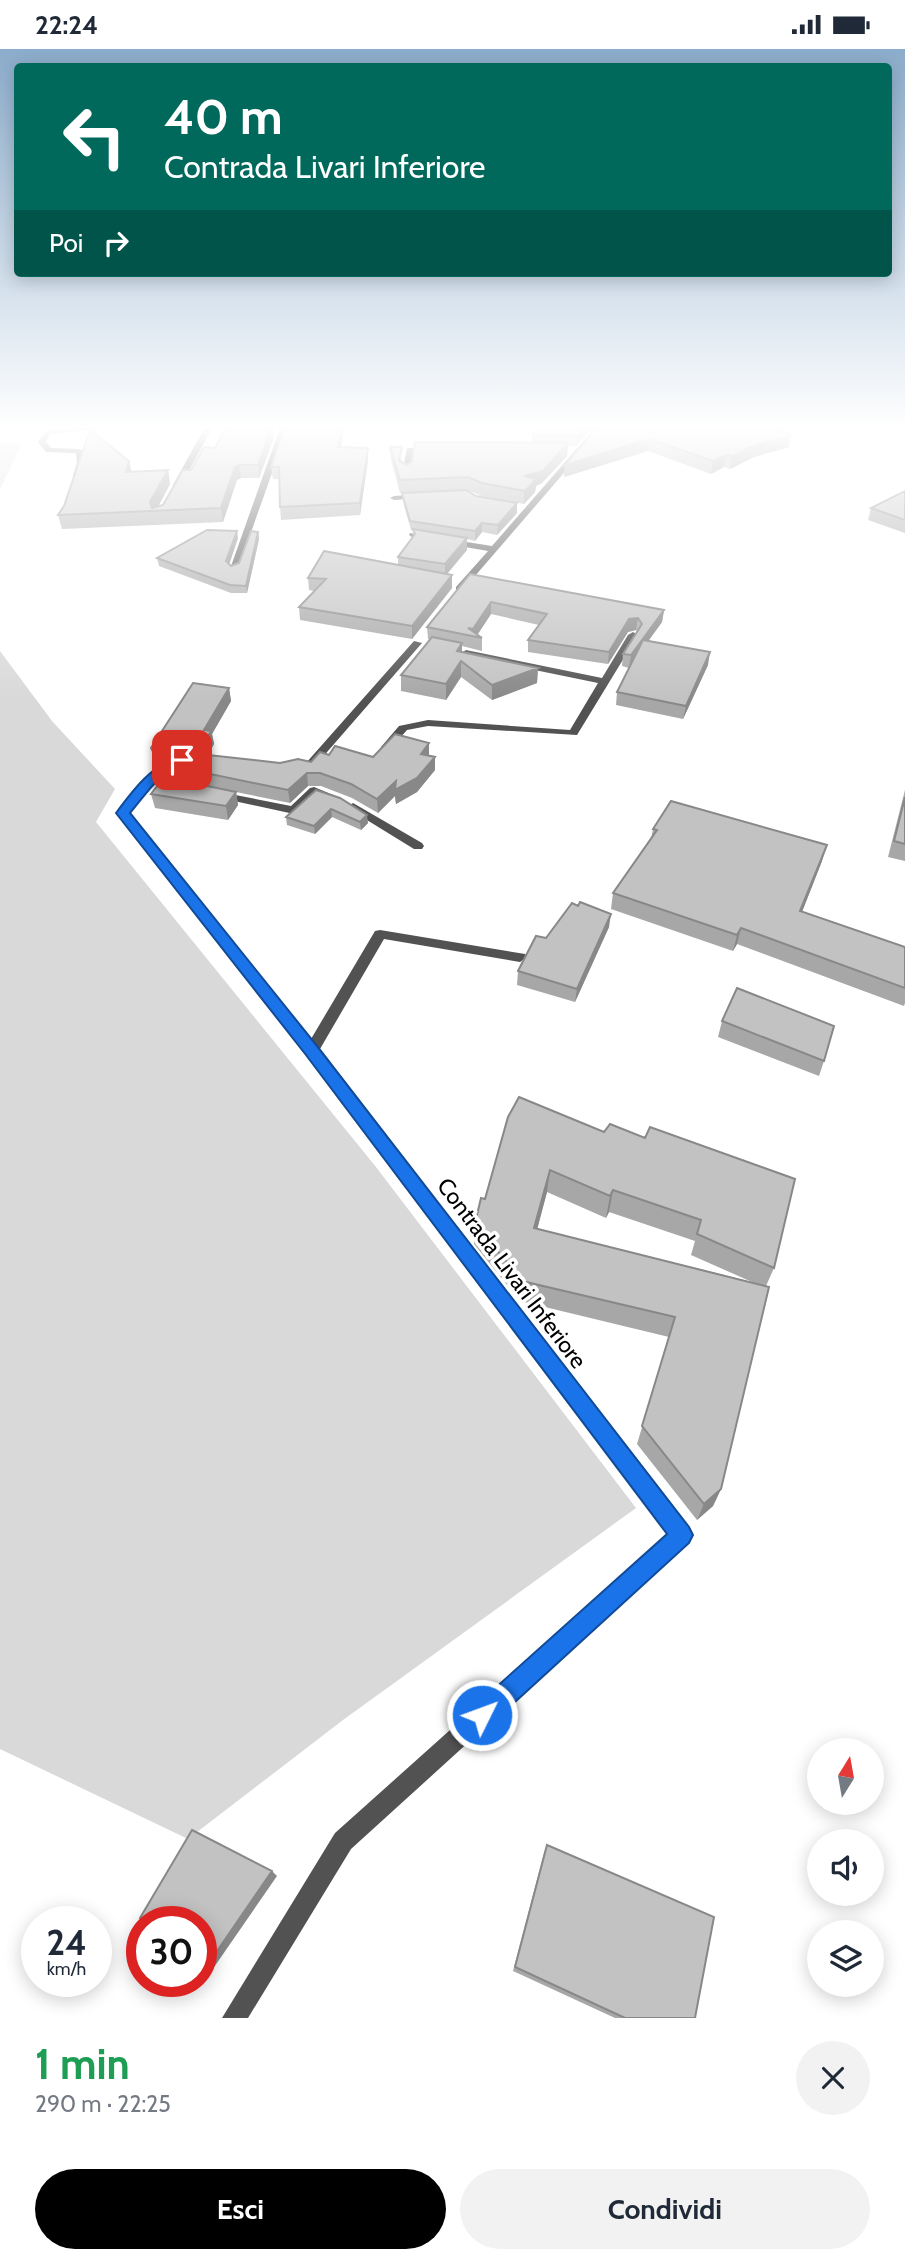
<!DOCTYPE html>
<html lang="it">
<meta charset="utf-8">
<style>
body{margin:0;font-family:Cabin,sans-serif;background:#f2f2f3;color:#1f2937;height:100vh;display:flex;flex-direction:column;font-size:26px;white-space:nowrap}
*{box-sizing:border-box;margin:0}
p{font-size:23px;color:#747a83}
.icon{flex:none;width:38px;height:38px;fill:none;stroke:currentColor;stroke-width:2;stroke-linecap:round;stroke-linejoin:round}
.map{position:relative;height:1969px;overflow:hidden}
.panel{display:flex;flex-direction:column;background:#fff;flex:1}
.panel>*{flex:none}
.top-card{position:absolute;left:14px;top:14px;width:878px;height:214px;border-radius:7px;box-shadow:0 4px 18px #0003;background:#00695c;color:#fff;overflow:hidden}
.needle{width:46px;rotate:11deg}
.controls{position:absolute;left:807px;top:1689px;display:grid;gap:14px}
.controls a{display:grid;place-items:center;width:77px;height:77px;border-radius:50%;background:#fff;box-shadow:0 4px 18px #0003;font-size:35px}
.speed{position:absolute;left:21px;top:1857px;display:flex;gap:14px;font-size:35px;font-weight:700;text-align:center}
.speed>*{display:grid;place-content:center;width:91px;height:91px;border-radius:50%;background:#fff;box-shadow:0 4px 18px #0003;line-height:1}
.speed small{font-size:18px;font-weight:400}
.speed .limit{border:10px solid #d22;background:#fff;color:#111}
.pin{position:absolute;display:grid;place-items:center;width:60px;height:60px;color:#fff;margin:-30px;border-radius:14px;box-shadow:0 4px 10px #0006}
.me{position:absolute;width:77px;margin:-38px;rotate:48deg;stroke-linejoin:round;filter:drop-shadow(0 0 5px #0008)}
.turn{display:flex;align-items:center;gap:24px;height:147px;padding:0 35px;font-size:32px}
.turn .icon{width:91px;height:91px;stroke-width:2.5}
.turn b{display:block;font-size:49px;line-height:60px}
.then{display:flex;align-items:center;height:66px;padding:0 35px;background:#0003;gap:14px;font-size:26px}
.round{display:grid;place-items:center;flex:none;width:74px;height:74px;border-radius:37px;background:#f2f2f3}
.summary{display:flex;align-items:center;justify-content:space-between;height:119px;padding:0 35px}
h1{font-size:42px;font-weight:700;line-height:52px;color:#1e9e55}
.primary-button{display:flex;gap:14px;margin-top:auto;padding:14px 35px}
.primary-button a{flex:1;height:80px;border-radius:42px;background:#000;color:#fff;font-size:28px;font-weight:700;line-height:80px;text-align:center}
.primary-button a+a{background:#f2f2f3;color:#1f2937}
.status{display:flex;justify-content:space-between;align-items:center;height:49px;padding:0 35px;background:#fff;direction:ltr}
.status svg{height:19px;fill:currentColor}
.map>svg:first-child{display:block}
.green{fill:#d9d9d9}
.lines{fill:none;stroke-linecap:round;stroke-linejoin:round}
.minor{fill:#525252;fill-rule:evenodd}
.wall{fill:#a7a7a7;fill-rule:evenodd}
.shaded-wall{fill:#888}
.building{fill:#c2c2c2;stroke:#888;stroke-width:2}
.route{fill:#1a73e8;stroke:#114b97;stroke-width:2}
.labels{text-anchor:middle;stroke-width:7;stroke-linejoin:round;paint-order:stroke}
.near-street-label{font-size:23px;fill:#000;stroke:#fff}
</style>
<div class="status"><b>22:24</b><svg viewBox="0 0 49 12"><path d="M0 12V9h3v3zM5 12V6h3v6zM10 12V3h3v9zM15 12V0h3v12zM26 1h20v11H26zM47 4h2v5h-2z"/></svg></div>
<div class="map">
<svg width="905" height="1969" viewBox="0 0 905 1969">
<rect width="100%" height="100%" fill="#fff"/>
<path class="green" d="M0 394H22L0 440Z
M0 602 52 672 115 740 96 773 376 1118 636 1459 343 1671 188 1790 0 1700Z"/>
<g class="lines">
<path class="minor" d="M106 376H139L50 385 46 393 51 399 79 400 83 402 85 414 81 426 77 428 73 426 77 414 76 404 46 403 38 393 47 381Z
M206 376H214L181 436 174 438 173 436Z
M281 376H289L238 520 231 522 230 520Z
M591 376H599L601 381 462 542H456V538L488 502 413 489 409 486 410 484 492 497 593 381Z
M407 399H431L435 401 431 403H413L410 424 406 426 402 424Z
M420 445 424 447 423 449 394 451 390 449 394 447Z
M633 583 638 586 577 686 428 677 407 681 390 700H382L381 698 399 677 428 671 570 681 598 634 466 607 461 604 466 601 602 629 628 586Z
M414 592 422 594 314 718H306V714Z
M179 709 183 710V714L159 729 129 764 311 990 375 882 380 881 525 905 527 908 520 913 384 890 320 1000 689 1479 692 1486 689 1493 351 1800 248 1969H222L335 1784 669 1485 307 1005 117 764C134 742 151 717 179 709Z
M314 738 338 748 332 751 316 746 298 763 294 765 220 749 214 746 220 743 291 757 310 739Z
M353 754 422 794 424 797 422 800H414L349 760 347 758Z"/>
</g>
<path class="wall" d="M286 376H345L341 398 368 411 360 466 281 471 280 458V430H273L271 418Z
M533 376 590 381 576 397H568L567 407 542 434 536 437 535 443 524 455 482 447 467 441 476 447 517 464 497 486 482 483 475 492 467 490V501L447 525 452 539 412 590 300 571 299 558 314 542 309 541 308 529 398 516V508L413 487V482L411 481 403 453 402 444H400L391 411 390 398 402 411V413L407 416 532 394Z
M599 376 789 398 754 408 730 420 724 418 711 425 648 402 564 428 565 416Z
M274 389 259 429H241L237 431 223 473 62 480 58 466 131 423 168 421 170 435 158 457 163 456 191 421 215 399Z
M905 442V484L868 471 871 459Z
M258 483 259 490 247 544H231L159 517 157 509 238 489 229 515 231 517 239 514Z
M470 525 664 561 662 573 648 592 708 616 683 670 616 656 617 643 629 619 622 617 623 605 637 583 636 581 628 583 608 615 528 603V591L539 576 491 565 477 586 482 589V602L462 597V603L538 619 537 634 492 651 461 628 446 651 401 642V626L430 591 428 590 427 578Z
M229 639 231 652 212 685 214 695 208 706 280 714 311 713 329 706 373 708 429 694V707L435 721 417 743 396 755 395 747 378 764 352 749 321 737H308L290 754 236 743 238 756 228 771 155 759 151 745 165 728 162 715 167 712 157 717 154 712 151 699Z
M316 741 368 774 361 781 332 768 315 785 287 776 286 768Z
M905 741V812L888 808Z
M653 780 822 812 802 863 905 898V954L904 957 737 895 733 902 611 860 613 844 651 790Z
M578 857 609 878 575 953 517 936 518 922 546 889Z
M722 972 824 1012 819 1027 718 988Z
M519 1048 774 1219 766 1237 721 1440 713 1457 697 1471 637 1395 669 1288 520 1252 474 1195 475 1174 485 1150ZM547 1143 606 1169 609 1163 695 1192 691 1206 752 1233 537 1180Z
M547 1796 695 1969H615L513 1922 544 1804Z"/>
<path class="shaded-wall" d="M272 376 274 389 259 429 258 416Z
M342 376H345L339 410 338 398Z
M586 376H590V381L576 397 577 387Z
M791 386 789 398 754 408 730 420 732 407 756 396Z
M649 390 648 402 564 428 565 416Z
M568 394 567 407 542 434 536 437 535 443 524 455V427Z
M368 399V411L360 466V454Z
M726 406 724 418 711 425 713 412Z
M129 412 132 425 126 423Z
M239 416 241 429 237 431 223 473 221 459 235 418Z
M168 421 170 435 156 462H152L150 453Z
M517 454V464L497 486 498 476Z
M482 474V483L475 492V482Z
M237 482 238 489 228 519 226 512Z
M258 483 259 490 247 544 246 537Z
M467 489V501L445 527V515Z
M452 526V539L412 590V577Z
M491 553V565L476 588 473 587V580Z
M664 561 662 573 629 619 631 606Z
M638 569 636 581 628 583 608 615 609 603 629 570Z
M462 594V609L457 602Z
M710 603 708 616 683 670 686 657Z
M461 612V628L446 651V635Z
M538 619 537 634 492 651V636Z
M229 639 231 652 212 685 214 695 206 709 203 695 204 681Z
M175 693 178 706 157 717 154 704Z
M429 694V707L421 705Z
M435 708V721L417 743 396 755 395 747 378 764 377 750 396 732Z
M307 724 308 737 290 754 288 741Z
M236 743 238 756 228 771 226 757Z
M331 760 332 768 315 785 314 777Z
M367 766 368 774 361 781 360 773Z
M827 796 822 812 796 878 800 862Z
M611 865 609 878 575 953 577 940Z
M741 879 737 895 733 902 737 886Z
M550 1121 547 1143 532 1200 534 1179Z
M613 1141 609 1163 606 1169 610 1147Z
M721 1440 713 1457 697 1471 704 1455Z
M272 1822 277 1827 210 1924 204 1921Z"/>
<path class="building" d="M226 376H272L258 416H239L235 418 221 459 58 466 64 457 90 381 129 412 126 423 168 421 150 453 152 459 163 456 183 421H191L204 398 215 399Z
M286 376H342L338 398 368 399 360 454 280 458 279 418H271Z
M533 376H586L577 387H533Z
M599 376H773L791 386 756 396 732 407 726 406 713 412 649 390 565 416Z
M415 393 568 394 543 422 524 427 536 430 525 442 482 434 468 428 400 431 390 398H402L399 412 407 416 412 412Z
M466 441 476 447 517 454 498 476 482 474 475 482 410 472 402 444Z
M905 442V471L871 459Z
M413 480 467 489 445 515 398 508 415 485Z
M207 481 237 482 226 512 231 517 239 514 251 482 258 483 246 537 230 536 157 509Z
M324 502 452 526 412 577 299 558 326 530 308 529Z
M470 525 664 561 631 606 623 605 642 575 638 569 629 570 609 603 528 591 547 565 491 553 473 580 468 579 482 589 427 578Z
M432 588 462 594 457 602 538 619 492 636 461 612 446 635 401 626Z
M643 591 710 603 686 657 617 643Z
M193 634 229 639 204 681 211 682 203 695 175 693 154 704 151 699Z
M395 685 429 694 421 705 435 708 417 729 395 741 396 732 377 750 351 735 320 724H307L288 741 162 715 181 703 280 714 298 710 311 713 320 703 329 706 335 697 373 708Z
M164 728 236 743 226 757 151 745Z
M316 741 340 749 367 766 360 773 331 760 314 777 286 768Z
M905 748V795L894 792Z
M671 752 827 796 800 862 905 898V939L741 879 737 886 613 844 657 781 653 780Z
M580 853 611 865 577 940 518 922 536 887 546 889 572 854 578 857Z
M737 939 834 977 824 1012 722 972Z
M519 1048 604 1083 610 1075 645 1089 650 1078 795 1130 774 1219 697 1185 701 1171 613 1141 610 1147 550 1121 534 1179 769 1238 721 1440 704 1455 642 1377 675 1268 522 1232 475 1174 481 1149 485 1150 508 1068Z
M192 1781 272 1822 204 1921 201 1919V1872H144L140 1869Z
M547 1796 714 1868 695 1969H625L515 1918Z"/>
<linearGradient id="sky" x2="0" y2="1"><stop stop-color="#8baccb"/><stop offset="0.58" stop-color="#fff"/><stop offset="1" stop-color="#fff" stop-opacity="0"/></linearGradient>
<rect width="905" height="652" fill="url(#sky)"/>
<path class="route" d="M182 707 186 708V713C161 721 146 745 130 764L317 997 689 1478 693 1486 689 1494 491 1675 482 1679 474 1675 470 1666 474 1658 667 1485 306 1006 116 764C133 741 153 714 182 707Z"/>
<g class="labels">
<g class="near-street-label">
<text transform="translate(512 1224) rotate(53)" y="8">Contrada Livari Inferiore</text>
</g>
</g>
</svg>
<div class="controls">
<a><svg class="needle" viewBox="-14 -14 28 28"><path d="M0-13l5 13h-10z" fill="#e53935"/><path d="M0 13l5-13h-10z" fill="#747a83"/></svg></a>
<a><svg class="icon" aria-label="sound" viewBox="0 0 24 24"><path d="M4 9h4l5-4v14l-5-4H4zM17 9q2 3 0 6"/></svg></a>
<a><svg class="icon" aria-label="layers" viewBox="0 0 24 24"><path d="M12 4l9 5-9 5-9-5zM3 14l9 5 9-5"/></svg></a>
</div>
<div class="speed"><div>24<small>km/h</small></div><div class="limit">30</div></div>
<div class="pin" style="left:182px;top:711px;background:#d93025"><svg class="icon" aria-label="arrive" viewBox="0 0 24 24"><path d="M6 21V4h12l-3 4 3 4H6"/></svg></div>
<svg class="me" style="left:482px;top:1666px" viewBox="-20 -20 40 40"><circle r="17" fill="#1a73e8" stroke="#fff" stroke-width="3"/><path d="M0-11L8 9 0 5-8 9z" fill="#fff"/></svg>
<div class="top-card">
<div class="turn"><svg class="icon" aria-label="left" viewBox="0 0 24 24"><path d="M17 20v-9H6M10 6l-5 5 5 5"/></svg><div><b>40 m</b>Contrada Livari Inferiore</div></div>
<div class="then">Poi<svg class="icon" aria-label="right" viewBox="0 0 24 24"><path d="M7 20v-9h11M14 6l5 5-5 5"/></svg></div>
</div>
</div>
<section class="panel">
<div class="summary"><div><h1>1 min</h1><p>290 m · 22:25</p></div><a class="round"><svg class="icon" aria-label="close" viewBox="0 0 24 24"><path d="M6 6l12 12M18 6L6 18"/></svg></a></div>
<div class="primary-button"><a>Esci</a><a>Condividi</a></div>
</section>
